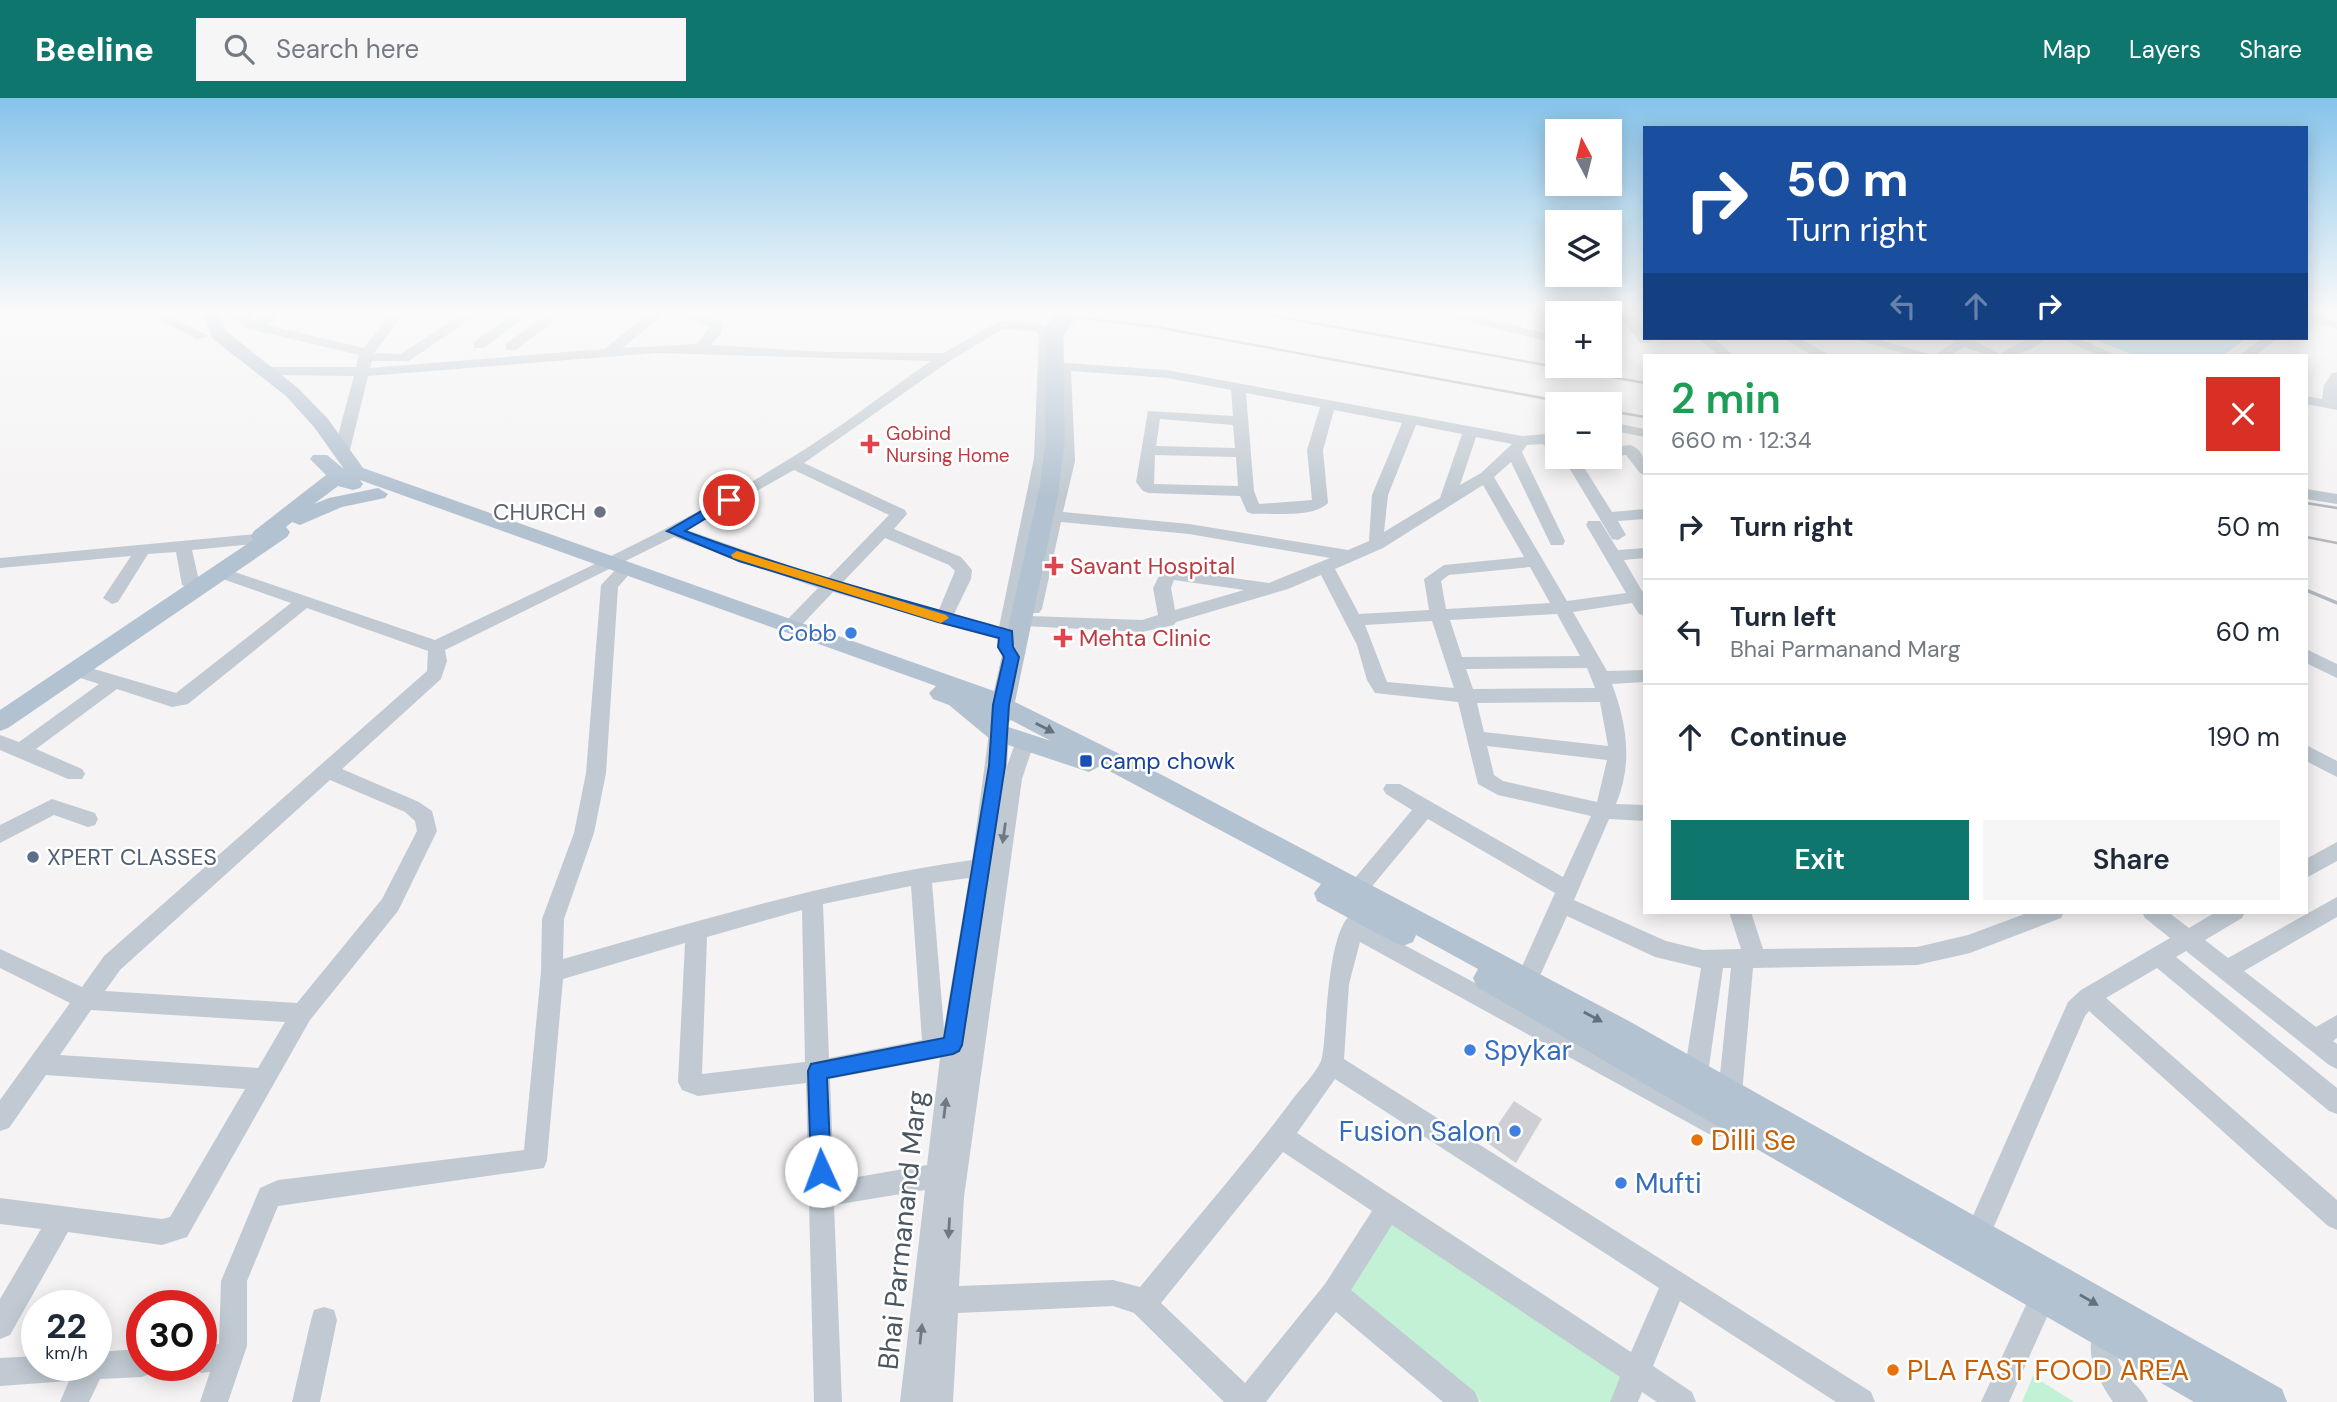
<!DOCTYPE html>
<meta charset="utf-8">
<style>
body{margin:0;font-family:"DM Sans",sans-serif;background:#f6f6f7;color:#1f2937;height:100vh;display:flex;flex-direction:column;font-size:26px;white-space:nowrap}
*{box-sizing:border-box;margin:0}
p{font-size:23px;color:#747a83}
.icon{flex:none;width:38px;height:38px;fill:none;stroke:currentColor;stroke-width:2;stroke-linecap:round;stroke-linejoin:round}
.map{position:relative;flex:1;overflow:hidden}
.drawer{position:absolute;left:1643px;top:256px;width:665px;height:560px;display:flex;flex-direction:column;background:#fff;border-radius:0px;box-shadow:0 4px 18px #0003}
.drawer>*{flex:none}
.banner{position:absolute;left:1643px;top:28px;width:665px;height:214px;border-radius:0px;box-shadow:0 4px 18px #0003;background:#1a4fa0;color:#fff;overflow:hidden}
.needle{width:46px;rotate:353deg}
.buttons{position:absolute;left:1545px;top:21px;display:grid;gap:14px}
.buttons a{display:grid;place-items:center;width:77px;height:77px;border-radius:0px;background:#fff;box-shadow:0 4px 18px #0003;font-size:35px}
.speed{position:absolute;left:21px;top:1192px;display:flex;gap:14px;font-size:35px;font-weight:700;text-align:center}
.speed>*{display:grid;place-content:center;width:91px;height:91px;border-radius:50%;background:#fff;box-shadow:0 4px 18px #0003;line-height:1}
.speed small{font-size:18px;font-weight:400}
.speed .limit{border:10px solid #d22;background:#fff;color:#111}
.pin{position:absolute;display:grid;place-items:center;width:60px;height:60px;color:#fff;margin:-30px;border:4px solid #fff;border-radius:50%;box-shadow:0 2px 7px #0007}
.me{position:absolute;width:77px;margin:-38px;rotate:358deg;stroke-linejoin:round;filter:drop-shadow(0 0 5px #0008)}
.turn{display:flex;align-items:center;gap:24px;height:147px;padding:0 28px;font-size:32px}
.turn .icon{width:91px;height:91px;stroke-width:2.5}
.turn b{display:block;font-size:49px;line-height:60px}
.lanes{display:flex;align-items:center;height:66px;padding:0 28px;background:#0003;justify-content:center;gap:35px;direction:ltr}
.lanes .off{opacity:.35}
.round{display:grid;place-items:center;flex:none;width:74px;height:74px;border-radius:0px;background:#f6f6f7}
.head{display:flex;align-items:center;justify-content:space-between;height:119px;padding:0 28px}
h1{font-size:42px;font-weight:600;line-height:52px;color:#1e9e55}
.cta{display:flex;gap:14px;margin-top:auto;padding:14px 28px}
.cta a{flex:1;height:80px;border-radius:0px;background:#0f766e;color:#fff;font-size:28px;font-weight:600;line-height:80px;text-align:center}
.cta a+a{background:#f6f6f7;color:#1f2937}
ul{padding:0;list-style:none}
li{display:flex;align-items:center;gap:21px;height:105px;padding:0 28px;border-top:2px solid #e0e1e3}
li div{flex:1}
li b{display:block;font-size:26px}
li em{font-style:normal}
header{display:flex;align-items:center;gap:42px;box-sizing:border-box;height:98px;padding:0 35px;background:#0f766e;color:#fff}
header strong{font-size:33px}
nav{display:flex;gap:38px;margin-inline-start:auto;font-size:24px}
.search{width:490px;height:63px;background:#f6f6f7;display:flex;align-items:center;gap:18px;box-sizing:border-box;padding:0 24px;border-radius:0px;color:#747a83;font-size:26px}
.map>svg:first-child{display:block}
.green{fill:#c3f1d5}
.water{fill:#90daee}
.building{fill:#cdcfd5}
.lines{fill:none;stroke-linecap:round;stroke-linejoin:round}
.minor{fill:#c1cad2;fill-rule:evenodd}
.major{fill:#b3c2d1;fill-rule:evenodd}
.rail-far1{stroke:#b5b8bd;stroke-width:2.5}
.rail{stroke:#b5b8bd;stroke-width:3.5}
.major-bridge{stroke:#b3c2d1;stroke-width:19}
.oneway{fill:#64717d}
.oneway2{fill:#6e7983}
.route{fill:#1a73e8;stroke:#114b97;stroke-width:2}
.slow{fill:#f59e0b}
.health-dot{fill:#e0444e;stroke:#fff;stroke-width:2.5}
.worship-dot{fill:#6b7280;stroke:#fff;stroke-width:2.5}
.shop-dot{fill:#3f7fe0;stroke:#fff;stroke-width:2.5}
.transit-dot{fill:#1a4fb4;stroke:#fff;stroke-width:2.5}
.service-dot{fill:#5c6f8a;stroke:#fff;stroke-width:2.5}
.food-dot{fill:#e8710a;stroke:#fff;stroke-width:2.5}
.labels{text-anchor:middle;stroke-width:5;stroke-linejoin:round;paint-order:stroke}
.far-health-label{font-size:19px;fill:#be3a42;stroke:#fff;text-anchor:start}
.worship-label{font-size:23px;fill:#5b616d;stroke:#fff;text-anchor:end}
.health-label{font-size:23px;fill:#be3a42;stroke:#fff;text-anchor:start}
.shop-label{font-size:23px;fill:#366cbe;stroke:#fff;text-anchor:end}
.transit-label{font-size:23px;fill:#164399;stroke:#fff;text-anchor:start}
.service-label{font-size:23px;fill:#4e5e75;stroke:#fff;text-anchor:start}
.near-shop-label{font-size:28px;fill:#366cbe;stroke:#fff;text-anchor:start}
.near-food-label{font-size:28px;fill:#c56008;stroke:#fff;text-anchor:start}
.near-street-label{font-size:28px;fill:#4a5661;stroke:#fff}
</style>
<header>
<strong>Beeline</strong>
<div class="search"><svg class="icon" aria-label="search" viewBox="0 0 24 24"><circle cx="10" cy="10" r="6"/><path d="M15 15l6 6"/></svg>Search here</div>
<nav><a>Map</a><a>Layers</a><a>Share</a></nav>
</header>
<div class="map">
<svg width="2337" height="1304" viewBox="0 0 2337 1304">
<rect width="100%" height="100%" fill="#f5f3f3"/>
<path class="green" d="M1394 1121 1623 1280 1612 1304H1481L1349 1193Z
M2033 1278 2074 1304H2022Z"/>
<path class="water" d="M2091 240H2246L2224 257H2134Z"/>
<path class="building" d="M1514 1003 1542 1021 1516 1065 1486 1044Z"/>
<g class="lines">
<path class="minor" d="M146 215H164L209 238 197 241Z
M240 215H254L250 221 254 223 266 215H283L267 227 364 250 390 215H404L374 255 401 256 463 215H479L409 263H372L370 270 604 251 650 215H666L622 250 697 246 710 229 678 215H698L722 224V234L711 247 827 254 943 255 1000 223 1040 225 1053 235 1052 264 1167 272 1522 338 1545 336 1558 343V354L1542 346 1527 347 1522 354 1565 443 1563 447H1551L1549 443 1511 364 1494 379 1567 503 1626 495 1586 427 1588 423H1600L1618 452 1645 450V460L1624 462 1642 493 1645 492V518L1639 516 1632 505 1573 514 1607 573 1645 572V584L1612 586C1627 626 1633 666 1616 706L1645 707V723L1609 721 1574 802 1666 843 1703 852 1741 851 1729 814H1751L1763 851 1917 849 1968 837 2030 814H2064L2061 820 1970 855 1917 867 1753 870 1742 996 1738 1004 1730 1007 1722 1004 1718 996 1731 870H1723L1708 976 1704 984 1696 987 1688 984 1684 976 1701 870 1655 859 1567 818 1529 902 1521 905 1513 902 1510 895 1555 795 1428 721 1364 798 1357 801 1350 798 1346 792 1350 786 1412 712 1386 696 1383 691 1386 686H1400L1563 779 1591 718 1498 697 1478 686 1458 604 1375 595 1367 582 1357 547 1321 477 1288 491 1176 524 1174 527 1142 534 1024 528 1021 524 1030 518 1142 522 1158 517 1153 490 1162 472 1168 471 1269 485 1330 460 1189 436 1061 424 1042 511 1039 515H1027L1024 511 1059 363 1057 272H1052L1050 360 1014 543 1016 549 1026 555 1017 563H1005L997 541 833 494 796 533H784L781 529 784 525 818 490 674 439 445 552 447 563 441 581 342 671 419 704 432 713 437 733 398 813 310 922 187 1139 162 1147 68 1134 10 1237 0 1241V1201L41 1131 0 1126V1100L162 1121 170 1119 245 991 46 977 9 1030 0 1033V1002L70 905 0 870V851L82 889 104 858 427 573 428 553 307 510 188 606 172 609 117 591 36 651 82 671 85 676 82 681H68L0 652V637L19 644 99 586 71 577 68 572 77 566 176 595 291 505 217 479 215 475 223 470 435 542C553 485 675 432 786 363 836 333 883 296 931 263L656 255 368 278 349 356 341 361 333 356 354 278 263 277 256 273 263 269H356L359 257 246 230 235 222ZM1003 231 1036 233 1039 236 1034 360 999 529 953 518 971 481 972 472 961 459 894 431 907 416 905 412 804 365 951 262ZM1071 273 1167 280 1231 292 1233 318 1148 313 1136 384 1143 393 1149 395 1240 398 1247 414 1253 416C1274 415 1313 420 1328 405L1323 352 1334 312 1402 325 1372 397 1369 443 1348 452 1189 426 1063 414 1075 363ZM1246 295 1320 309 1307 352 1312 402 1259 406 1254 393ZM1160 321 1233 327 1235 350 1156 348ZM1416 327 1462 336 1440 400 1384 434 1388 397ZM1476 339 1512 346 1481 375 1460 387ZM1155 357 1236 359 1238 388 1154 386ZM794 372 889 417 827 481 687 432ZM1483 387 1524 459 1444 467 1424 481 1429 512 1359 516 1335 471 1383 450ZM885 440 949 467 955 473 938 514 842 485ZM1530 469 1550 505 1446 511 1441 483 1449 477ZM1174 482 1244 492 1175 512 1171 490ZM1557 516 1580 558 1462 559 1450 522ZM1432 523 1454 590 1387 584 1365 527ZM1587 570 1595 590 1473 591 1466 571ZM1600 604 1608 648 1484 634 1477 605ZM1487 648 1607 662 1597 704 1503 683 1494 677ZM330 682 405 714 415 723 417 733 382 801 297 905 105 893 120 872ZM91 912 285 924 258 970 60 957Z
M514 215H530L484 250H474V244Z
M548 215H564L516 252H506V246Z
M1434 215H1459L1558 238V246Z
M1618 215H1632L1645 233V240L1652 242 1650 245H1640Z
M2306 215 2337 223V231L2306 221Z
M1698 240H1713L1733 257H1718Z
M1783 240H1800L1829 257H1812Z
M1851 240H1873L1933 257H1910Z
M1950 240H1978L1975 243 2000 256 2029 240H2046C2024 262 1992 261 1965 249L1951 257H1935L1954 244Z
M2060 240H2078L2116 257H2097Z
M2262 240H2278L2256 257H2240Z
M2337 274V312L2306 306V298L2322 301 2324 287 2332 275Z
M1610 324 1645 331V339L1610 332Z
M1630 347C1644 351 1645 365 1645 377L1640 375 1626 357 1610 359V349Z
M1568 360H1578L1612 414 1645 411V421L1618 423 1626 437 1618 442 1612 441 1565 363Z
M2306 391 2337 396V406L2306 401Z
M257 436 265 441 263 445 192 452 200 487 191 493 182 487 176 454 148 456 118 504 112 506 103 500 131 458 0 470V460Z
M626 466 634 471 618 489 606 675 594 735 564 821 563 861C699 823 832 782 972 762L989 635 999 628 1009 635 1007 668 1017 640H1031L1034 645 1022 681 964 1099 959 1188 1113 1182 1140 1189C1190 1128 1242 1069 1289 1006 1298 993 1315 977 1321 963 1329 940 1323 797 1369 813L1372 819 1367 827 1727 1020 1730 1028 1727 1036 1718 1039 1709 1036 1360 844 1349 886 1344 961 1871 1294 1875 1304H1836L1680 1203 1653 1268 1692 1294 1696 1304H1657L1642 1294 1638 1304H1610L1620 1279 1392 1127 1351 1192 1475 1294 1479 1304H1443L1336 1214 1266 1304H1224L1134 1215 1113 1208 958 1215 953 1304H900L925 1092 834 1107 842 1304H814L806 985 698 998 682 992 678 984 685 845 563 881 547 1062 544 1070 278 1108 247 1183V1248L228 1304H200L210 1274 201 1275 190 1267H201V1247L219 1246 221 1183 260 1090 278 1082 524 1052 541 874 542 821 574 735 586 675 601 487 620 467ZM969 780 944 931 932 785ZM911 788 922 942 829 960 823 806ZM802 812 805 964 702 976 707 839ZM940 960 927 1067 834 1083 830 981ZM1335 981 1659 1190 1631 1254 1297 1035ZM1283 1054 1372 1113 1325 1186 1245 1285 1161 1205Z
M2306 551 2337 566V580L2306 565Z
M2306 647 2337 663V679L2306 663Z
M52 701 95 715 98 721 95 727 88 729 54 717 0 745V727Z
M2337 744V763L2306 780V761Z
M2337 799V819L2244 873 2316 929 2337 917V940L2333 943 2337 946V971L2329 967 2186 853 2176 859 2337 990V1016L2329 1013 2157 870 2106 900 2337 1102V1132L2328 1128 2089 913 2085 918 1986 1147 1977 1151 1968 1147 1964 1138 2068 904 2081 892 2170 840 2145 820 2142 814H2168L2189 830 2216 814H2245L2242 820 2205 842 2228 860Z
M2047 1177 2056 1181 2060 1190 2009 1304H1981L2038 1181Z
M324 1209 334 1212 337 1222 320 1304H292L311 1222 314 1212Z
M2106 1221 2116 1225C2121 1238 2114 1252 2119 1264 2125 1280 2142 1289 2148 1304H2113C2096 1278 2083 1257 2096 1225Z
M142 1251V1267H155L152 1275 142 1279 100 1281 89 1304H60L69 1283 0 1288V1260L37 1258V1267H96V1254Z"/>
<path class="major" d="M202 215H219L227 234 298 290 328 321 363 370 994 593 1039 392 1042 388H1056L1059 392 1015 604 1164 678 1627 922 2282 1291 2287 1304H2194L1477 889 1473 880 1478 871 1416 837 1413 844 1403 848 1393 844 1317 803 1314 795 1321 786 1100 668 1089 674 990 641 949 607 933 601 929 595 936 588 360 382 363 386 360 390 353 392 338 388 314 406 329 400 378 390 388 396 385 400 342 409 300 427 292 424 286 429 290 434 287 439 8 630 0 633V612L253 442 251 438 254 433 326 377 310 361 313 357H327L344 371 314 329 286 298 213 241ZM1011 622 1051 643 1008 629 1005 627Z"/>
<path class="rail-far1" d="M1040 215 1156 229 1575 306
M1257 215 1645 285
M1567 301 1594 306
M1610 313 1645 319
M2306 405 2337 410
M2306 439 2337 445
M2306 492 2310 494"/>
<path class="rail" d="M2306 492 2337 505"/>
<path class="major-bridge" d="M1049 392 1055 344 1054 234 1068 215"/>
</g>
<defs><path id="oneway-solid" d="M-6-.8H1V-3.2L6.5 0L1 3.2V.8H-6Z" transform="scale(1.75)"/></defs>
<g class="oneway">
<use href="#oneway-solid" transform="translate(1045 630) rotate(27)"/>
<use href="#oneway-solid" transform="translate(1593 919) rotate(28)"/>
<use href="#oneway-solid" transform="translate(2089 1202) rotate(30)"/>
</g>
<g class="oneway2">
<use href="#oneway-solid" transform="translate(1004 735) rotate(98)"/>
<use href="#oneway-solid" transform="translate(945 1010) rotate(-83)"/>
<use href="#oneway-solid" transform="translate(949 1130) rotate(93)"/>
<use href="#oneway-solid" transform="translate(921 1236) rotate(-84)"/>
</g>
<linearGradient id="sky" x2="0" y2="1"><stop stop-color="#85c3ea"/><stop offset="0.54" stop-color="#fafafa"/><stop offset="1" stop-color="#fafafa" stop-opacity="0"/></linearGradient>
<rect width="2337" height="398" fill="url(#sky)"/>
<path class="route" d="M724 400 736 402 685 433C792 473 902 502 1012 533L1013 549 1019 559 1009 607 1005 668 962 947 959 953 953 956 827 980 831 1073 828 1080 821 1083 814 1080 811 1073 808 973 811 966 944 940 989 668 993 607 1004 559 998 549 999 540 938 524 739 463 667 433Z"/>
<path class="slow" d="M737 453 946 517 949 520 941 525 733 460 731 457Z"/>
<g class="health-dot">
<path d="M866.5 335.5h7v7h7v7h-7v7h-7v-7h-7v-7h7z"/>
<path d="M1050.5 457.5h7v7h7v7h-7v7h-7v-7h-7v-7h7z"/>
<path d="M1059.5 529.5h7v7h7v7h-7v7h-7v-7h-7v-7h7z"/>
</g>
<circle class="worship-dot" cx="600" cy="414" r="7"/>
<g class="shop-dot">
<circle cx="851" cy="535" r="7"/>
<circle cx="1470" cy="952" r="7"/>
<circle cx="1515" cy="1033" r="7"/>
<circle cx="1621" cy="1085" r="7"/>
</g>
<rect class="transit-dot" x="1079" y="656" width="14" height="14" rx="3.5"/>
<circle class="service-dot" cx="33" cy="759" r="7"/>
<g class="food-dot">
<circle cx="1697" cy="1042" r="7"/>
<circle cx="1893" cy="1272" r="7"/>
</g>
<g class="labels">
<g class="far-health-label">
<text x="886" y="342">Gobind<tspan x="886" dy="22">Nursing Home</tspan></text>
</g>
<g class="worship-label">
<text x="586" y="422">CHURCH</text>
</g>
<g class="health-label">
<text x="1070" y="476">Savant Hospital</text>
<text x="1079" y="548">Mehta Clinic</text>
</g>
<g class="shop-label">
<text x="837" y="543">Cobb</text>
</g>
<g class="transit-label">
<text x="1100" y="671">camp chowk</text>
</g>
<g class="service-label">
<text x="47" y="767">XPERT CLASSES</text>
</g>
<g class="near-shop-label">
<text x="1484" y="962">Spykar</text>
<text x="1501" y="1043" text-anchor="end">Fusion Salon</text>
<text x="1635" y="1095">Mufti</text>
</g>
<g class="near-food-label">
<text x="1711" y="1052">Dilli Se</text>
<text x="1907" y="1282">PLA FAST FOOD AREA</text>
</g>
<g class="near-street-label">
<text transform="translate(902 1132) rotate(-84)" y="10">Bhai Parmanand Marg</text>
</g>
</g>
</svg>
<div class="buttons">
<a><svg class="needle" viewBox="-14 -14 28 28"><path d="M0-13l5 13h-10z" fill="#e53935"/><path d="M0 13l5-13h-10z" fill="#747a83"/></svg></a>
<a><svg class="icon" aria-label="layers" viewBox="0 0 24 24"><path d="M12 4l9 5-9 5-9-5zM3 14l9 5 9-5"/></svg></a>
<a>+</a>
<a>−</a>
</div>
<div class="speed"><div>22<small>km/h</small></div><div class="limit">30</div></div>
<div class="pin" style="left:729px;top:402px;background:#d93025"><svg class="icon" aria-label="arrive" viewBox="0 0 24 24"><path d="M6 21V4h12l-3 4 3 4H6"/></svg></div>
<svg class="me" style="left:821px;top:1073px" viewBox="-20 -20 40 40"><circle r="19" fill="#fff"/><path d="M0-13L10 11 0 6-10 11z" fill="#1a73e8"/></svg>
<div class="banner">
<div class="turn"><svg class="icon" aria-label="right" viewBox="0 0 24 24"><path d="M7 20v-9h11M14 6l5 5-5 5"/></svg><div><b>50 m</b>Turn right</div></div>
<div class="lanes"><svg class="icon off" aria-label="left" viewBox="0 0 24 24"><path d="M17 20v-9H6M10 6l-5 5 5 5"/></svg><svg class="icon off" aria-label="ahead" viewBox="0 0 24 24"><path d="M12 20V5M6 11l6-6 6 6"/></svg><svg class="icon" aria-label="right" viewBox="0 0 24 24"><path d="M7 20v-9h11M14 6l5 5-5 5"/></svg></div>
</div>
<section class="drawer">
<div class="head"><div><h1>2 min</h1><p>660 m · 12:34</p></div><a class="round" style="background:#d93025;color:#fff"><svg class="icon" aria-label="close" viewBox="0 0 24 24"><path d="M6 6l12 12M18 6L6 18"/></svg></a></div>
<ul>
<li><svg class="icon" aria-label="right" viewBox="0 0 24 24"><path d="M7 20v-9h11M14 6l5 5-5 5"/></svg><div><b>Turn right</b></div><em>50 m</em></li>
<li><svg class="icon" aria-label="left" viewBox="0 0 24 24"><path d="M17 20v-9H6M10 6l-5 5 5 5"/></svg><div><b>Turn left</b><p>Bhai Parmanand Marg</p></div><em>60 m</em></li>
<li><svg class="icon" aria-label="ahead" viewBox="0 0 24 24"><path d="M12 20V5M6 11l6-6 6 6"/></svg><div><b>Continue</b></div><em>190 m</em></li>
</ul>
<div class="cta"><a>Exit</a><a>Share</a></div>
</section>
</div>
